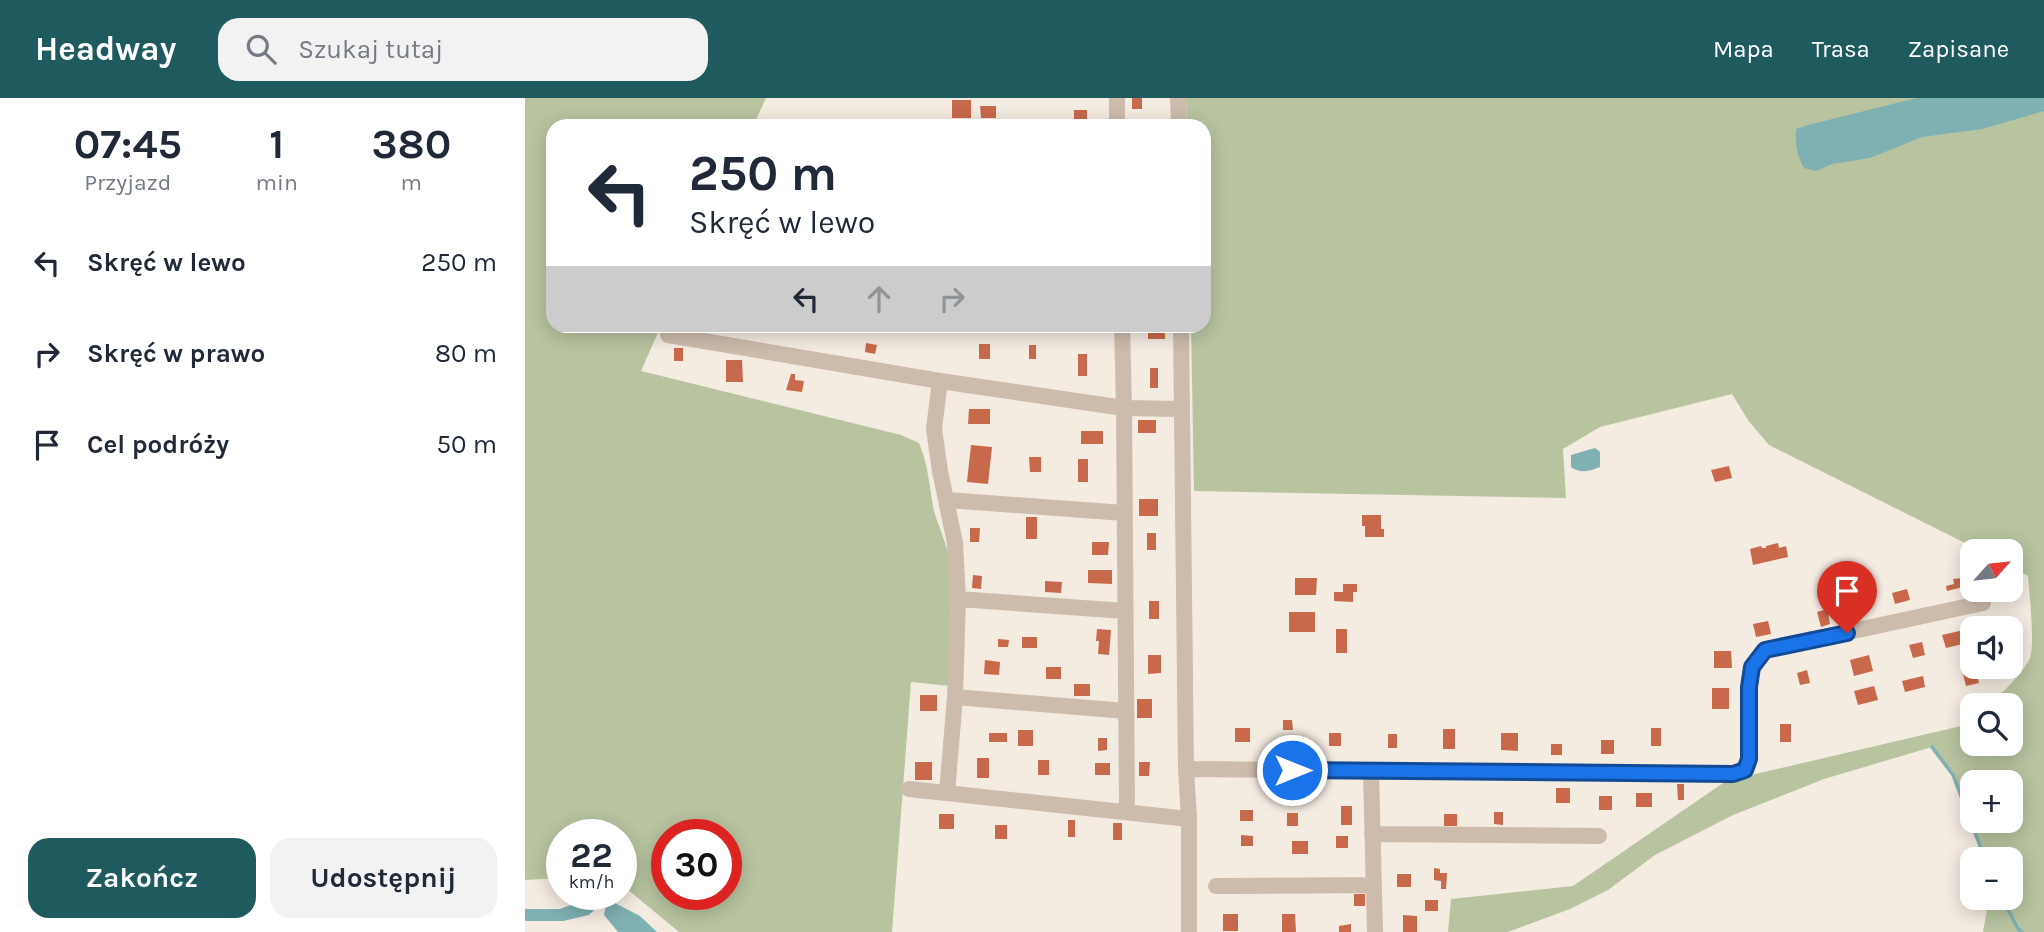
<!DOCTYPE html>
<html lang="pl">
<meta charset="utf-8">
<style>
body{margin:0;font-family:Karla,sans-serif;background:#f2f2f3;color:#1f2937;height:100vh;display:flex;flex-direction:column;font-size:26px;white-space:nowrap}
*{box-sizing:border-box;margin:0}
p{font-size:23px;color:#747a83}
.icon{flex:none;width:38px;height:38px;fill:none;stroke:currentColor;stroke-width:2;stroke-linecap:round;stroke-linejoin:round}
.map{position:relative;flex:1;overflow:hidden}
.panel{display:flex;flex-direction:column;background:#fff;width:525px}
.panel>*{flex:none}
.hud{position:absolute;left:21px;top:21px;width:665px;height:214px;border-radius:21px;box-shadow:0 4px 18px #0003;background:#fff;color:#1f2937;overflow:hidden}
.needle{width:46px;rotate:63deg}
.controls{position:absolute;left:1435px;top:441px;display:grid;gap:14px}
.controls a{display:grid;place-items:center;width:63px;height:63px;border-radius:14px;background:#fff;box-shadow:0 4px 18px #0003;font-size:35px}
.speed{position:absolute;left:21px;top:721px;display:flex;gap:14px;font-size:35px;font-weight:700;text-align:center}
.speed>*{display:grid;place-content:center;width:91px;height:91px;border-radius:50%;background:#fff;box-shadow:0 4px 18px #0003;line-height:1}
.speed small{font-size:18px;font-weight:400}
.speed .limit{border:10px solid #d22;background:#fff;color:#111}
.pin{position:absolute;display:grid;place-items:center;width:60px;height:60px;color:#fff;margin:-72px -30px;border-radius:50% 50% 50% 0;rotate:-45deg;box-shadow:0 0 7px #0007}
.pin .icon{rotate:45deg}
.me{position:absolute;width:77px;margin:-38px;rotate:90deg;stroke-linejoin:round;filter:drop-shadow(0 0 5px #0008)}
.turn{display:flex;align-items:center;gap:24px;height:147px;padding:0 28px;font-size:32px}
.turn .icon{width:91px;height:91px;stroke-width:2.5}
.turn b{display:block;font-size:49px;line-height:60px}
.lanes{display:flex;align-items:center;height:66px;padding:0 28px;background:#0003;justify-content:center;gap:35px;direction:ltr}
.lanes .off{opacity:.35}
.eta{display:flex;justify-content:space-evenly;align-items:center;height:119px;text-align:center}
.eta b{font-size:42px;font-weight:700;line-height:49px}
.button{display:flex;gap:14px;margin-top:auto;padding:14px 28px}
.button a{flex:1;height:80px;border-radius:21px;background:#1f5a5e;color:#fff;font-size:28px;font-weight:700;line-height:80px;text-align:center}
.button a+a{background:#f2f2f3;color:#1f2937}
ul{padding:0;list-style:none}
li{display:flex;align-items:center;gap:21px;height:91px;padding:0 28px}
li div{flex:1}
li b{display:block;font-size:26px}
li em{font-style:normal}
header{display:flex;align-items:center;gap:42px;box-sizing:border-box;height:98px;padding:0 35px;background:#1f5a5e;color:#fff}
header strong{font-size:33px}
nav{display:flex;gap:38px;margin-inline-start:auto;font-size:24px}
.search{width:490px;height:63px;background:#f2f2f3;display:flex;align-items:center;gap:18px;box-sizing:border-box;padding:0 24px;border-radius:21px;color:#747a83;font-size:26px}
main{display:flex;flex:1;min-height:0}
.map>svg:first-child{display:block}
.green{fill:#b8c4a0;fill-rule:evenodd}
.water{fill:#7fb0b2}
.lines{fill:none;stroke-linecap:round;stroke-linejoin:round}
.stream{stroke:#7fb0b2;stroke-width:3.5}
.building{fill:#c8694b}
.minor{stroke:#cdbbac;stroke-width:16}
.route-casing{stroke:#114b97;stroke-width:18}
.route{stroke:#1a73e8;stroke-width:12}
</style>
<header>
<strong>Headway</strong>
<div class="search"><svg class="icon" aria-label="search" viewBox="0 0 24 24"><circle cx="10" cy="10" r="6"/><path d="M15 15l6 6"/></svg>Szukaj tutaj</div>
<nav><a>Mapa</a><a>Trasa</a><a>Zapisane</a></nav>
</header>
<main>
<section class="panel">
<div class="eta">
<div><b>07:45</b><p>Przyjazd</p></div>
<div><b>1</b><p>min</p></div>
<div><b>380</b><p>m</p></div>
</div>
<ul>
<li><svg class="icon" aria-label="left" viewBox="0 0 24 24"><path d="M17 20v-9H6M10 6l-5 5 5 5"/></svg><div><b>Skręć w lewo</b></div><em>250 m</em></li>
<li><svg class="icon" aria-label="right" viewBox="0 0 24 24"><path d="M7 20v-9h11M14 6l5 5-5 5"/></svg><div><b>Skręć w prawo</b></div><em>80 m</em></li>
<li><svg class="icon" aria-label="arrive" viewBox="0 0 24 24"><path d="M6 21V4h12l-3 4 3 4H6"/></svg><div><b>Cel podróży</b></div><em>50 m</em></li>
</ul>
<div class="button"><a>Zakończ</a><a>Udostępnij</a></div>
</section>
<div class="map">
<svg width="1519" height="834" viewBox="0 0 1519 834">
<rect width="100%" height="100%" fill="#f4ebe1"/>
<path class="green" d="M0 0H241L228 28H28V228H136L116 273 376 337 394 345C404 369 404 388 409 413 414 430 422 446 425 464 430 505 427 547 425 588L386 584 367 834H154L96 786V737H37V780L0 782ZM142 737H201V796H142Z
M661 0H1519V834H1458L1464 800H1486V761H1460L1428 677 1407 649 1299 681 1208 717 1130 757 1083 792 1045 811 983 834H923L926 801 1048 788 1201 683 1436 628 1447 619V646H1486V607H1462C1476 597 1496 577 1504 562 1511 549 1504 495 1503 478L1486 469V453H1456L1244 347 1223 322 1207 296 1075 329 1038 351 1041 400 669 393 666 228H679V28H662ZM1447 684H1486V723H1447Z"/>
<path class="water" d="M1392 0H1519V13L1457 31 1397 39 1345 60 1307 66 1291 73 1279 70C1272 58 1270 46 1271 31L1283 27Z
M1070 350 1075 354V369C1065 373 1056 376 1046 369V357Z
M67 802 72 809 64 817 38 823H0V811H35L54 804Z
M86 803 115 818 132 834H93L79 817 81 806Z"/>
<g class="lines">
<path class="stream" d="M1407 649 1428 677 1460 761
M1477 800 1493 831 1497 834"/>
</g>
<path class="building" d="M607 0H617V11H607Z
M427 2H446V20H427Z
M455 8H471V20H456Z
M549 12H562V28H549Z
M324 228H339V234H324Z
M623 228H640V241H623Z
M341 245 352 247 350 256 340 254Z
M454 246H465V261H454Z
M504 247H511V261H504Z
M149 250H158V263H149Z
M553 256H562V278H553Z
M201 262H217L218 284H201Z
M625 270H633V290H625Z
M266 276H270V282L279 283 277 294 261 292Z
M444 311H465V326H443Z
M613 322H631V335H613Z
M556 333H578V346H556Z
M446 347 467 349 463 386 442 384Z
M504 359H516V374H505Z
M553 361H563V384H553Z
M1204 368 1207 380 1190 384 1186 372Z
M614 401H633V418H614Z
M837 417H856V431H859V439H840V428H837Z
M501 419H512V441H501Z
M445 430H455L454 444H445Z
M622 435H631V452H622Z
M567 444H584L583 457H567Z
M1253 445 1254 450 1261 448 1263 459 1228 467 1225 451 1236 448 1237 450H1241V448Z
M563 472H587V486L563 485Z
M448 477 457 478 456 491 447 490Z
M770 480H792L791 497H770Z
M1437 480 1438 489 1422 493 1421 488 1429 486 1428 481Z
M520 483 537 484 536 495 520 494Z
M818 486H832V494H828V504L809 503V494H818Z
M1382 491 1385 502 1370 506 1367 495Z
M624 503H634V521H624Z
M1302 511 1305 526 1296 529 1292 514Z
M764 514H790V534H764Z
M1243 523 1246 536 1231 539 1228 526Z
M572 531 586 532 584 557 573 556 574 543H571Z
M811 531H822V555H811Z
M1439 532 1442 545 1421 550 1417 537Z
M497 539H512V550H497Z
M473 541 484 542 483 549H473Z
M1397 544 1400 557 1388 560 1384 547Z
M1189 553H1206L1207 570H1189Z
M623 557H636V575L623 576Z
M1344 557 1348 573 1329 578 1325 562Z
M460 562 475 564 474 577 459 576Z
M521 569H536V581H521Z
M1450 569 1454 585 1441 588 1437 572Z
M1282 572 1285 585 1275 587 1272 575Z
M1398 578 1400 589 1380 594 1377 583Z
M549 586H565V598H549Z
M1349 588 1353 602 1333 607 1329 593Z
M1187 590H1204V611H1187Z
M395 597H412V613H395Z
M612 601H627V620H612Z
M758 622H767L768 632H758Z
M1255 626H1266V644H1255Z
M710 630H725V644H710Z
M1126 630H1136V648H1126Z
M918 631H930V651H918Z
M493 632H508V648H493Z
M464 635H482V644H464Z
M804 635H816V648H804Z
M976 635H993V653L976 652Z
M863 636H872V650H863Z
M573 640H582V652L573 653Z
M1076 642H1089V656H1076Z
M1026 646H1037V657H1026Z
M452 660H464V680H452Z
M513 662H524V677H513Z
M390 664H407V682H390Z
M614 664H625L624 678H614Z
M570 665H585V677H570Z
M1152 686H1159V702H1153Z
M1031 690H1045V705H1031Z
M1111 695H1127V709H1111Z
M1074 698H1087V712H1074Z
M816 708H827V727H816Z
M715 712H728V723H715Z
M969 714H978V727L969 726Z
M762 715H773V728H762Z
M414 716H429V731H414Z
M919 716H932V728H919Z
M543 722H550V739H543Z
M588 725H597V742H588Z
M470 727H482V741H470Z
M716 737 728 738V748H716Z
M811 738H823V750H811Z
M767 743H783V756H767Z
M909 770 915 771V775H922L921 791H916V783L909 782Z
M872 776H886V789H872Z
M829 796H840V808H829Z
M900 802H913V813H900Z
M698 816H713V833H698Z
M757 816H770L771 834H757Z
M878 817 892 818V834H878Z
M826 826V834H814V828Z"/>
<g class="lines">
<path class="minor" d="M592 0V28
M653 0 654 28
M597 228 599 310 602 714
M656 228 661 671 664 721V834
M143 237 415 283 599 310 656 311
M415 283 409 331 415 373 430 445 433 501 430 599
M422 402 599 415
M433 501 600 513
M661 671 1208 676 1220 672 1224 661V589L1227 569 1240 552 1458 505
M846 673 850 834
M384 691 664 721
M422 695 430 599 601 613
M847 736 1074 738
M691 788 849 787"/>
</g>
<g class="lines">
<defs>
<path id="route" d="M767 672 1208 676 1220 672 1224 661V589L1227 569 1240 552 1322 535"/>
</defs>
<use href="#route" class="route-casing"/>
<use href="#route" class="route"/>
</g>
</svg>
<div class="controls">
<a><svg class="needle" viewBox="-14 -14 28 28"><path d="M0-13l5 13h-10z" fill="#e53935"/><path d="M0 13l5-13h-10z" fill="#747a83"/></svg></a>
<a><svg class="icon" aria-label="sound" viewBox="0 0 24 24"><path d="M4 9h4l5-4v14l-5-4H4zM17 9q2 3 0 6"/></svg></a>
<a><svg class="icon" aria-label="search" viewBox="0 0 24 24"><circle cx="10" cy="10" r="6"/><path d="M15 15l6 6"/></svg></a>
<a>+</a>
<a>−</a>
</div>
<div class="speed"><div>22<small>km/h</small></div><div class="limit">30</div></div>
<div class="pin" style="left:1322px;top:535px;background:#d93025"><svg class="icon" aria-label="arrive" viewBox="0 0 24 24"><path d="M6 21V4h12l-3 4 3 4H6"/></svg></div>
<svg class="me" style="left:767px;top:672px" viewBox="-20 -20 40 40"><circle r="17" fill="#1a73e8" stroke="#fff" stroke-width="3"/><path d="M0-11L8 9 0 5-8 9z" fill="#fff"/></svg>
<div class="hud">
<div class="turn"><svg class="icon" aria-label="left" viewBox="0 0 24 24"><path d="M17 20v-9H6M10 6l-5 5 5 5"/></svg><div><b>250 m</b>Skręć w lewo</div></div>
<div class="lanes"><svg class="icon" aria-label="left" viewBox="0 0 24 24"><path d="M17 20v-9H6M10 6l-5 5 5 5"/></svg><svg class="icon off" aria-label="ahead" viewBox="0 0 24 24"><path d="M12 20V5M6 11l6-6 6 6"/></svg><svg class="icon off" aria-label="right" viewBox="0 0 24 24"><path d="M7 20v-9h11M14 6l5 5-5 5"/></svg></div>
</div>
</div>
</main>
